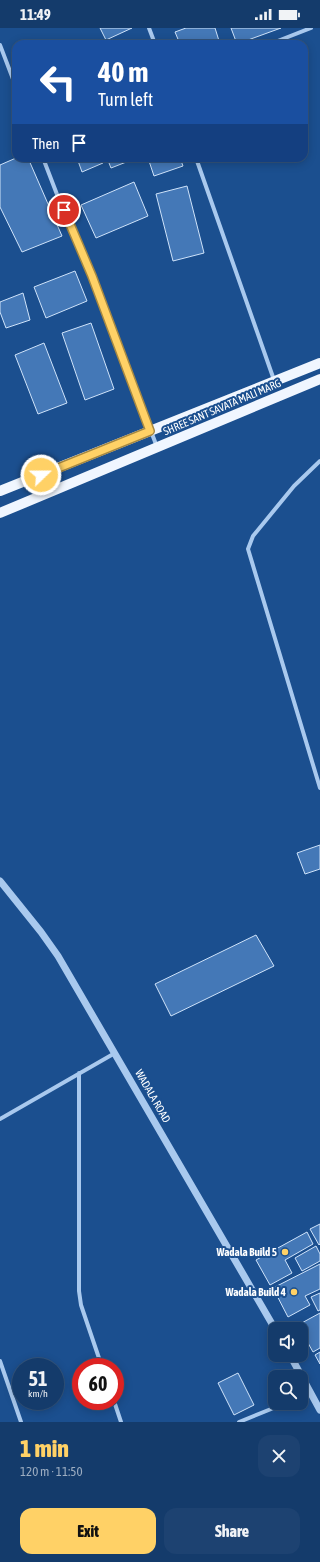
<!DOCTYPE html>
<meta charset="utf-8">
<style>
body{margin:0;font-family:"Asap Condensed",sans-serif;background:#1d4271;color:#f1f3f6;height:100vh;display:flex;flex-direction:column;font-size:15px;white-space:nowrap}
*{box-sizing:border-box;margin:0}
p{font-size:13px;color:#9dadc1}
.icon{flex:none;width:22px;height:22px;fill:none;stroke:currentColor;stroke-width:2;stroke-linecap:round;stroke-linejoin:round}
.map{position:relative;height:1394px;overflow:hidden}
.side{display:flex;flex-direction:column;background:#143b6b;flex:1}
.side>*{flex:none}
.guide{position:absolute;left:12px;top:12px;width:296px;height:122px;border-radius:12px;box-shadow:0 2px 10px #0003,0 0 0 1px #33557e;background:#1a4fa0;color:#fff;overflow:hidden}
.buttons{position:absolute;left:268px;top:1294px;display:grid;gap:8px}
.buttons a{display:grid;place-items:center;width:40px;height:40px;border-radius:8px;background:#143b6b;box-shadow:0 2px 10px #0003,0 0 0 1px #33557e;font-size:20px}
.speed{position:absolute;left:12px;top:1330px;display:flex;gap:8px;font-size:20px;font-weight:700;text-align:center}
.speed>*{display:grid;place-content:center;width:52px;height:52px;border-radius:50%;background:#143b6b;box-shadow:0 2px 10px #0003,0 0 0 1px #33557e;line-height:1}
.speed small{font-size:10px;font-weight:400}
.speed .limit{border:6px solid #d22;background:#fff;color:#111}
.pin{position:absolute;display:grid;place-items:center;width:34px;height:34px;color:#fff;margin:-17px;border:2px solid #fff;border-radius:50%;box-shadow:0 1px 4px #0007}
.me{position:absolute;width:44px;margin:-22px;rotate:68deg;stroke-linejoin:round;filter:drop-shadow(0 0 3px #0008)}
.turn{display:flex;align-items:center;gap:14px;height:84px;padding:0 20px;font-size:18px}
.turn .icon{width:52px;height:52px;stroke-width:2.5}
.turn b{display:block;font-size:28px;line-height:34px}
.then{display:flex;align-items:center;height:38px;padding:0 20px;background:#0003;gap:8px;font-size:15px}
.round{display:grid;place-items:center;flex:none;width:42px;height:42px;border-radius:12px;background:#1d4271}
.summary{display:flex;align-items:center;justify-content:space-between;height:68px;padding:0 20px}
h1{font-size:24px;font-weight:800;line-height:30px;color:#ffd166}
.primary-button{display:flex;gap:8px;margin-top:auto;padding:8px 20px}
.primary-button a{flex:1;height:46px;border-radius:12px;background:#ffd166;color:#111;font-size:16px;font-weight:800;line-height:46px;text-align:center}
.primary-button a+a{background:#1d4271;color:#f1f3f6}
.status{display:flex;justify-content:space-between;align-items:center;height:28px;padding:0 20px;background:#143b6b;direction:ltr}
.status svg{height:11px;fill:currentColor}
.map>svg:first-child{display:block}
.building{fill:#4478b7;stroke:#cfe3fa}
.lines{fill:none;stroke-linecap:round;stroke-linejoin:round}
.minor{stroke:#a9c9ee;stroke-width:4}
.tertiary{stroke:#a9c9ee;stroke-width:7}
.primary{stroke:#f0f6ff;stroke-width:10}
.route-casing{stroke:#a68842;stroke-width:10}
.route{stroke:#ffd166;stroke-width:7}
.poi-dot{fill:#ffd166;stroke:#1b4f8f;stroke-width:1.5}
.labels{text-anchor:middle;stroke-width:4;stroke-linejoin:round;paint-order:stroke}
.street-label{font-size:11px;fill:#fff;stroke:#1b4f8f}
.poi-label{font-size:11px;font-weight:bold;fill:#fff;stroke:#1b4f8f;text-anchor:end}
</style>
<div class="status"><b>11:49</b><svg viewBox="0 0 49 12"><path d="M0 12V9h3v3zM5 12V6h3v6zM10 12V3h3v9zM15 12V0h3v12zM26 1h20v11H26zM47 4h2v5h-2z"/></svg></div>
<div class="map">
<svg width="320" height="1394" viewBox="0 0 320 1394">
<rect width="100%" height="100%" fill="#1b4f8f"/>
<path class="building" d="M100 0H132L106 12Z
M186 0H215L220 16H180L175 4Z
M231 0H281L237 16Z
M16 130H28L62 208 22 224 0 179V137Z
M77 130H101L103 135 82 144Z
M107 130H134V131L111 140Z
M148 130H180L183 138 154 148Z
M134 154 148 188 96 210 81 177Z
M187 158 204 225 173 233 156 166Z
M75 243 87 273 46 290 34 259Z
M23 265 30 292 6 300 0 284V274Z
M91 295 114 361 85 372 62 305Z
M44 315 67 375 38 386 15 327Z
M320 817V841L305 846 297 825Z
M256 907 274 938 171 988 155 956Z
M320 1196V1216L319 1217 310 1201Z
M307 1204 313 1216 285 1232 292 1245 270 1257 256 1232Z
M316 1218 320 1226V1233L302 1243 295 1230Z
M320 1236V1261L305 1268 310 1277 288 1289 273 1260Z
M320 1265V1282L318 1283 311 1269Z
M320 1285V1320L313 1324 298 1297Z
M320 1324V1336L315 1327Z
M238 1345 254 1377 234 1387 218 1355Z"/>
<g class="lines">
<path class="minor" d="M149 0 155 16
M270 16 311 0
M0 17 16 59
M43 130 58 169 92 248 157 419
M196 130 274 352
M320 433 294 458 253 508 248 521 320 760
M79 1045V1263L81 1277 102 1339
M0 1091 115 1025
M0 1333 21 1394
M301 1369 311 1364
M114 1373 121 1394
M239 1394 286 1375"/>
<path class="tertiary" d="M0 853 41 904 58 928 275 1301
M290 1327 320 1382"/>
<path class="primary" d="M0 463 320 335
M0 485 320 351"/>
</g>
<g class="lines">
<defs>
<path id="route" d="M41 447 150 403 92 248 64 182"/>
</defs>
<use href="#route" class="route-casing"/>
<use href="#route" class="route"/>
</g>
<g class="poi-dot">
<circle cx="285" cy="1224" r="4"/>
<circle cx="294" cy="1264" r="4"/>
</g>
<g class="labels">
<g class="street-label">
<text transform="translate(222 379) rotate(-23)" y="4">SHREE SANT SAVATA MALI MARG</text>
<text transform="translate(153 1068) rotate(60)" y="4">WADALA ROAD</text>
</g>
<g class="poi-label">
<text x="277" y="1228">Wadala Build 5</text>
<text x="286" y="1268">Wadala Build 4</text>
</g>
</g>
</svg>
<div class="buttons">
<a><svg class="icon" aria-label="sound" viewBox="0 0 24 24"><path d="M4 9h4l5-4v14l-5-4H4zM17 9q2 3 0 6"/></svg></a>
<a><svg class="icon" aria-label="search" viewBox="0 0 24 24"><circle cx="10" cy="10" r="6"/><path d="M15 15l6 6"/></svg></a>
</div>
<div class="speed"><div>51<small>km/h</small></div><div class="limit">60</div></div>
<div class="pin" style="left:64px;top:182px;background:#d93025"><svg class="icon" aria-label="arrive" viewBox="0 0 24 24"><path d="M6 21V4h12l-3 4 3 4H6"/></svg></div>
<svg class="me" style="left:41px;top:447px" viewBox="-20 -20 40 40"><circle r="17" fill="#ffd166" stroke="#fff" stroke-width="3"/><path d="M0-11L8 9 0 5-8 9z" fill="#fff"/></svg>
<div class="guide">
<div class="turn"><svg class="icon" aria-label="left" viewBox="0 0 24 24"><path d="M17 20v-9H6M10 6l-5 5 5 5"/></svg><div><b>40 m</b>Turn left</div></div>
<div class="then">Then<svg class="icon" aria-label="arrive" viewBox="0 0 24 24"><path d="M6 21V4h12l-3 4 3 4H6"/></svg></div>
</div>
</div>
<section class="side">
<div class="summary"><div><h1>1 min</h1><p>120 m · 11:50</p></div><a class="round"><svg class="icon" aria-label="close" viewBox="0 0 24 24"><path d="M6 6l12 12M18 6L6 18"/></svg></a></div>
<div class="primary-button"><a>Exit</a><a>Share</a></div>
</section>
